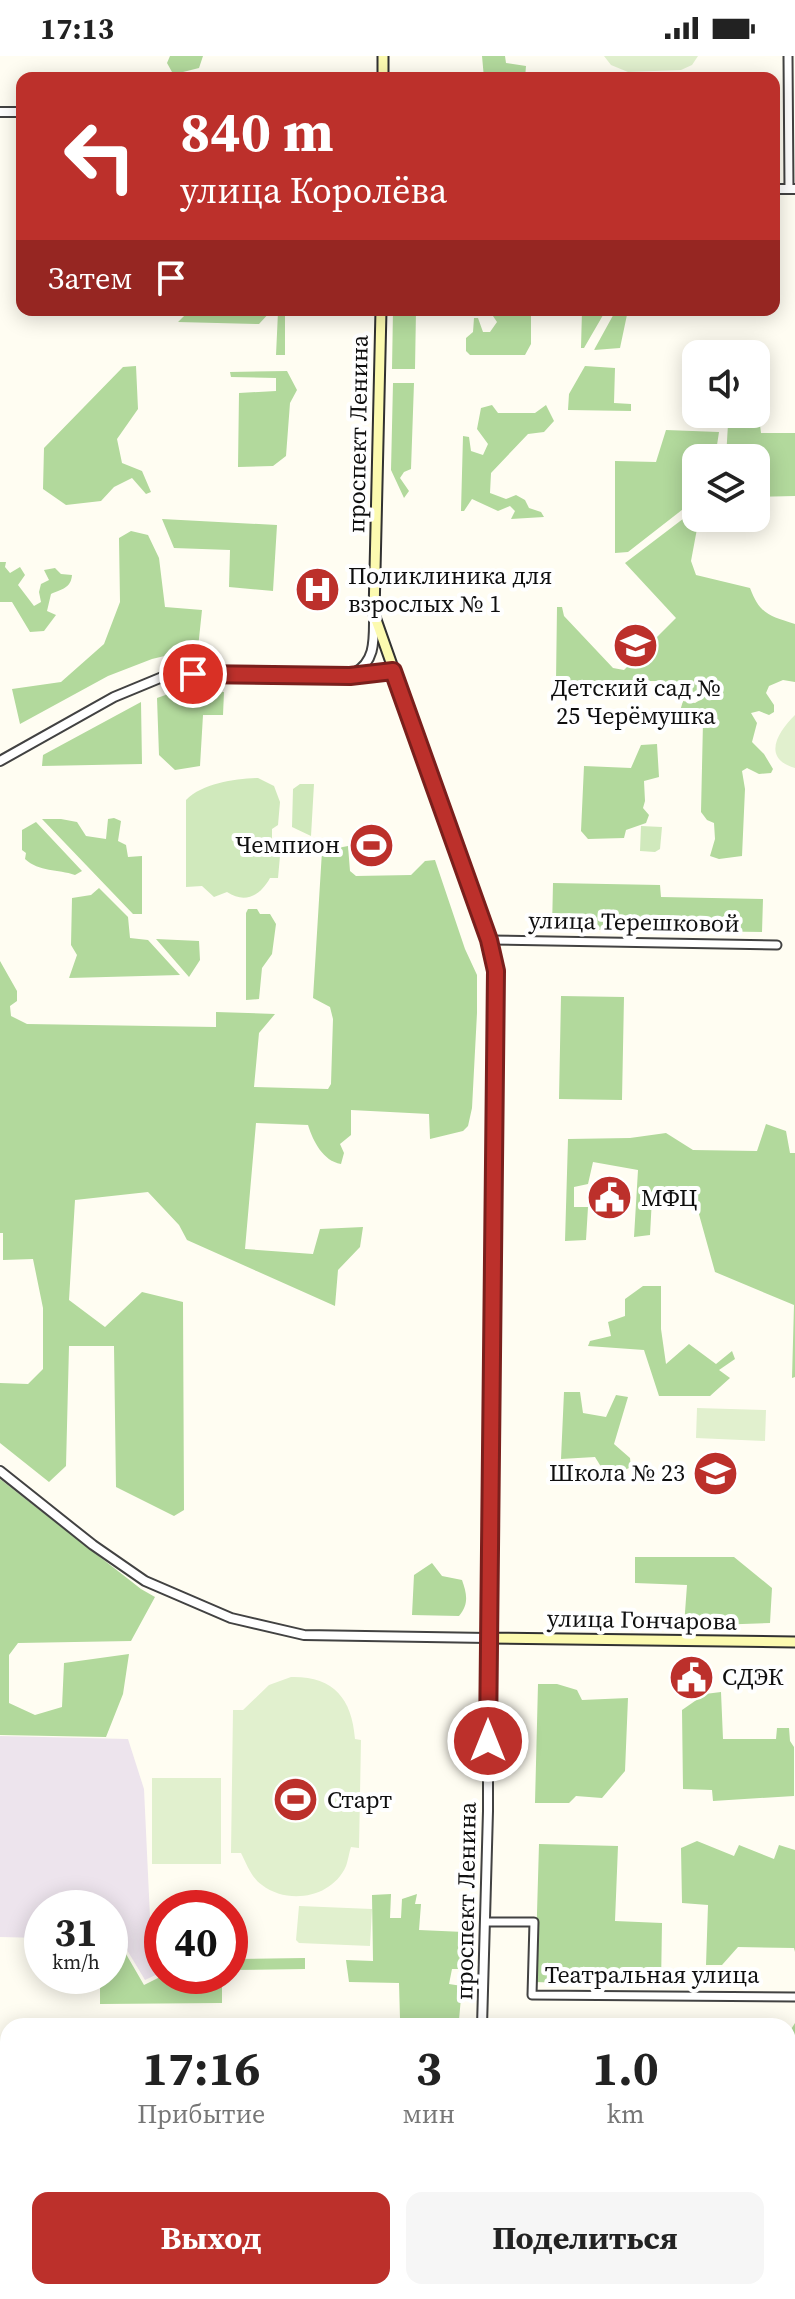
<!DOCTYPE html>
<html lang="ru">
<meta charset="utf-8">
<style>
body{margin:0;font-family:"Source Serif 4",serif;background:#f6f6f6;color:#222;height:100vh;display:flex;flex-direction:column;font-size:30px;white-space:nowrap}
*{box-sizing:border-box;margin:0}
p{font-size:26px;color:#767676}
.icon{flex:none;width:44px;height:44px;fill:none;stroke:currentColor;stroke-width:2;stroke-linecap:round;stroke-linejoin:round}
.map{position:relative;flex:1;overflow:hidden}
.details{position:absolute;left:0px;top:1962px;width:796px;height:282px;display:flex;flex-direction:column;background:#fff;border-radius:24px 24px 0 0;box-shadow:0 4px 20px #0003}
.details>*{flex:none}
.guide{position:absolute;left:16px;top:16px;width:764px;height:244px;border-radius:16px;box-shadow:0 4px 20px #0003;background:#bc302b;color:#fff;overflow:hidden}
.tools{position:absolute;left:682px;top:284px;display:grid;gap:16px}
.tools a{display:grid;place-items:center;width:88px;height:88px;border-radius:16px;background:#fff;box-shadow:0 4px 20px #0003;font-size:40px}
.speed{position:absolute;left:24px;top:1834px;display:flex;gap:16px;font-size:40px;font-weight:700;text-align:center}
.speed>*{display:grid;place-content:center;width:104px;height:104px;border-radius:50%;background:#fff;box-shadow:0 4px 20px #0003;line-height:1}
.speed small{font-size:20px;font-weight:400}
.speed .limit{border:12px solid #d22;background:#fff;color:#111}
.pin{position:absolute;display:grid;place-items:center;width:68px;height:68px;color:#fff;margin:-34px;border:4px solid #fff;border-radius:50%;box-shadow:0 2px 8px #0007}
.me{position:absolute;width:88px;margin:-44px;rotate:0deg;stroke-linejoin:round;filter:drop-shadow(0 0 6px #0008)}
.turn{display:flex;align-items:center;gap:28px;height:168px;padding:0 32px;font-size:36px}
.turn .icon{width:104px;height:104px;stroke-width:2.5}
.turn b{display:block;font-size:56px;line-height:68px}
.then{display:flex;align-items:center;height:76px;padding:0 32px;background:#0003;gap:16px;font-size:30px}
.eta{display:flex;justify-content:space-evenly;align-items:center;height:136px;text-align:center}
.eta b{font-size:48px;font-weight:700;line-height:56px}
.action{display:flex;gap:16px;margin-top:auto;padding:16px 32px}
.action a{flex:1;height:92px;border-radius:16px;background:#bc302b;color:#fff;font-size:32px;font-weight:700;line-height:92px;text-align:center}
.action a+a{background:#f6f6f6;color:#222}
.status{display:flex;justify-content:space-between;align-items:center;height:56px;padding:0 40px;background:#fff;direction:ltr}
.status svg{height:22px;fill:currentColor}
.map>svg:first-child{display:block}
.industrial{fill:#ede4ed}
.green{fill:#d0e9bc}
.forest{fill:#b2d99c}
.pitch{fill:#e1f0ce}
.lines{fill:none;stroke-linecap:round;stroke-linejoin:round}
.minor-casing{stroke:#424242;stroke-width:11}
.tertiary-casing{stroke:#424242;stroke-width:12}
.secondary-casing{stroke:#313131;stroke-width:13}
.minor{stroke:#fff;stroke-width:7}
.tertiary{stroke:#fff;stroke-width:8}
.secondary{stroke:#fcfab0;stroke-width:9}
.route-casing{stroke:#7a1f1c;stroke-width:20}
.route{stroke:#bc302b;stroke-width:14}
.labels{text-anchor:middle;stroke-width:8;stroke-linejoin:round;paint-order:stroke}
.street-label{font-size:24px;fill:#0f0f0f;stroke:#fff}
.poi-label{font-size:24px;fill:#0f0f0f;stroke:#fff;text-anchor:start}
</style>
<div class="status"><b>17:13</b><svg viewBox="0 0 49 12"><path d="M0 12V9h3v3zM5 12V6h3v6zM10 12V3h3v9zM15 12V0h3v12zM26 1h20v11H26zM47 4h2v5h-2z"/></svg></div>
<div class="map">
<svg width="795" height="2243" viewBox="0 0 795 2243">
<rect width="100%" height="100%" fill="#fffdf2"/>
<path class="industrial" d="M0 1680 128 1683 144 1733 150 1861 155 1865 162 1884V1916L145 1924 121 1884 110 1883V1852H42V1882L0 1881Z"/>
<path class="green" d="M258 722 274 730 280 746 278 769 272 773V798L280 800 278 822H270C260 840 245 848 227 836L214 841 202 830 186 831V744C203 727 235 723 258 722Z
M300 728H314L311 780 292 771 293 733Z
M641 770 662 771 660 793 655 796 640 795Z"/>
<path class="forest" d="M170 0H203L199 12 179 17 172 16 167 7Z
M482 0H505L506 7 526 10 525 22H484Z
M190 254H285V299H276L278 256 271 255 259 268 178 266Z
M393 254H416L415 313H392Z
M489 254H531V288L525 299H470L466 295V282L473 276 474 262H478L483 276H490L497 266Z
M582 254H606L584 292H581Z
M616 254H628L620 292 594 294Z
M136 310 138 353 117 383 122 407 142 415 151 436 146 438 132 422 114 431 101 445 66 449 43 433 44 392 123 311Z
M585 310 615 312 614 347 631 348V355L568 354 569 338Z
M287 315 297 334 290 347 286 400 273 410 238 411 239 337 276 335V322L231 321 230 316Z
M393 327H414L411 413 404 416 400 422 409 435 404 442 391 414Z
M492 349 498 357H535L546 349 554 365 544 376 528 378 491 417 490 437 506 443 516 439 525 444 529 452 541 456 544 461 511 463 515 455 510 450 498 455 472 443 464 455H461L463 380 469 381 471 395 483 399 488 388 477 373 481 352Z
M728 368 760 369 761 377H795V440L756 441V402H726Z
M666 374 719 376 715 402H696V443L628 496 615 497V405L656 406Z
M696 453V462H699L691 505 696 519 750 532C760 559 770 560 795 568V626L783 624 769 630 766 637 774 649V656L769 659 759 655 751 657 757 667 752 686 764 698 773 713 771 717 759 718 747 712 742 715 745 733 742 800 719 803 710 800 715 783 714 767 707 764 701 756 703 666 692 665 693 659 680 655 683 645 695 647 700 644 696 638 671 632 663 625H556L557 551H562L564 560 613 612 624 614 676 562 625 507Z
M162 463 277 469 273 535 229 531 230 494 174 492Z
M131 475 148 479 159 502 165 551 202 554 198 592 152 603 108 620 20 668 12 633 61 626 104 588 120 546 119 482Z
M0 506H6L5 511 10 517 20 511 25 519 18 529 34 550 41 546 39 536 41 528 49 524 44 514 55 512 61 518 72 519C71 532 62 533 51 538L47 555 56 559 44 575 30 576 12 546H0Z
M174 636H224L223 659H203L200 710 175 714 159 699 157 642Z
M141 646 142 708 42 710 43 699Z
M657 688 659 721 644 725 645 745 643 752 649 759 646 767 626 774 624 782 588 783 581 775 584 710 631 712 641 689Z
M114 762 121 765 118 785 126 789 128 801 142 800V858H133L42 763H61L77 766 86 780 106 783 108 763Z
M36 766 82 815 75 819C58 813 39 816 25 803L26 797 22 794V774Z
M348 790 350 815 356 820 411 819 425 805 435 804 465 893 477 919V957L472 1052 468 1070 463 1075 430 1083 429 1058 351 1054V1079L340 1088 344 1097 341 1108C323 1105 313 1085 308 1069L256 1067 245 1193 313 1198 320 1173 363 1171 360 1191 338 1214 335 1250 187 1184 179 1169 148 1136 75 1144 69 1244 105 1271 142 1236 183 1246 184 1454 174 1460 116 1431 114 1290H69L66 1410 49 1426 0 1387V1327L28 1328 43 1313V1252L33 1203 3 1204V1177H0V905L17 935V945L10 950 11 960 27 968 216 971V956L275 958 259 977 254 1031 328 1033 331 1028 333 963 330 951 313 942 322 795Z
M553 827 660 829 661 841 763 843 762 876 552 873Z
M99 832 128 861 130 882 148 884 180 919 69 922 77 899 71 889 72 842 91 839Z
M248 853H257L260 858H270L276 868 272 898 262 912 259 943 246 944V857Z
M156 883 199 885 200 904 189 921Z
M561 940 624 941 622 1044 559 1043Z
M766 1068 786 1075 790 1097H795V1321L792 1322 794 1249 715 1216 695 1144 652 1142 650 1179 634 1181 638 1114 593 1106 588 1128 574 1131V1151H588L586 1184 565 1185 568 1083 630 1082 666 1077 693 1094 757 1095Z
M643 1230H661V1273L666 1308 689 1288 716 1308 732 1295 735 1303 719 1314 730 1322 710 1340H659L644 1294 588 1290 590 1285 611 1280 608 1266 625 1260V1243Z
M564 1336H580L583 1357 606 1361 616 1339 628 1341 614 1388 630 1402 631 1411 608 1422 595 1401 561 1403Z
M0 1423 141 1533 155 1541 131 1585 18 1587 9 1599V1647L35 1659 62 1651 64 1607 129 1598 123 1638 106 1681 0 1679Z
M635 1501H734L772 1532 770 1567 684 1570 687 1529 635 1527Z
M432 1507 442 1520 462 1524C467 1538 469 1548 459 1560L412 1559 414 1519Z
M538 1628H557L577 1634 582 1644 628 1642 625 1715 602 1742 576 1740 569 1747H535Z
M721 1636 723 1683H776L777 1672H789L790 1685 794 1691V1740L713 1745 712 1734 683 1733 682 1654 705 1638Z
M697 1785 734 1800 739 1789 774 1803 779 1789 795 1794V1896L794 1892 738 1891 722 1909H706L708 1849 682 1847 681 1792Z
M539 1788 618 1790 615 1865 662 1867 661 1930 535 1926Z
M391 1838 390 1862H401L402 1843 417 1838 415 1848H421L419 1874 464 1876 462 1913H452L449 1928 462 1930 459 1964 400 1963 399 1927 349 1926 346 1904 373 1905 372 1839Z
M110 1886H119L144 1929 162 1920H222V1947L100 1948V1920H110Z
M305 1902V1913L230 1914V1903Z
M795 1967V2097L794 2102H788V1978Z
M8 1990V2236H99V2243H0V2006Z
M788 2143H795V2243H760L755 2236H788Z
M262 2236H330V2242L361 2243H262Z
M385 2236H455L454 2243H384Z
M523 2236H708L707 2243H523Z"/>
<path class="pitch" d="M604 0H698L692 9 681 14 628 16 611 9Z
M795 659V712C761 702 778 676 795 659Z
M697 1352 766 1354 765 1385 696 1382Z
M291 1621C333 1620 352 1642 355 1683L361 1684 359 1792 351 1791C349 1797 348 1805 346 1810 332 1842 288 1849 262 1829 251 1821 247 1809 241 1797H231L233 1654H243L269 1629Z
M152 1722H221V1808H152Z
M299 1850 372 1853 370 1890 299 1887 296 1884Z"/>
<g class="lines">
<defs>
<path id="minor" d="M788 0 789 133
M489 884 777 889
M486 1866H534L532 1939 795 1941"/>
<path id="tertiary" d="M0 56H22
M774 133H795
M354 617C375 606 374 585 374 563
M0 705 114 641 172 617 350 620 393 615
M0 1415 93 1489 145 1525 231 1562 304 1579 488 1582V1755L482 1970
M476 2243 477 2236"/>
<path id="secondary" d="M383 22V0
M381 254 374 558 489 884 496 915 488 1582 795 1586"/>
</defs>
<use href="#minor" class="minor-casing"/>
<use href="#tertiary" class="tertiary-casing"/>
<use href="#secondary" class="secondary-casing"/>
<use href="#minor" class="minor"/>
<use href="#tertiary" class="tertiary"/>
<use href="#secondary" class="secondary"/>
</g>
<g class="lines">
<defs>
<path id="route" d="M193 618 350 620 393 615 489 884 496 915 488 1685"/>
</defs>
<use href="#route" class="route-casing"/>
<use href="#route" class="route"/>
</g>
<defs>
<symbol id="hospital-disc" viewBox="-11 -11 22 22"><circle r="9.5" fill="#bc302b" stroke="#fff"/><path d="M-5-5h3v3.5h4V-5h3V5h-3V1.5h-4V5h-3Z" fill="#fff"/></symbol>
<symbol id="school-disc" viewBox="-11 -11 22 22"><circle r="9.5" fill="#bc302b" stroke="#fff"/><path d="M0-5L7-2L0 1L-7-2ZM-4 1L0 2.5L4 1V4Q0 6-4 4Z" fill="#fff"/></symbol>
<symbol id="stadium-disc" viewBox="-11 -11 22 22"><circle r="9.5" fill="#bc302b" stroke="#fff"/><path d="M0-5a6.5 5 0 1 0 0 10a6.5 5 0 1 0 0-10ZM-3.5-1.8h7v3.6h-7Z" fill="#fff"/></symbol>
<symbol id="civic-disc" viewBox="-11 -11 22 22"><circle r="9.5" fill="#bc302b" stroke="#fff"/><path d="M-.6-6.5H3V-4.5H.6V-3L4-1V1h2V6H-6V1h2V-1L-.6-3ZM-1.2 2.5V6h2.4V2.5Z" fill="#fff"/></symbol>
</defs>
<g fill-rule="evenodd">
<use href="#hospital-disc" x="292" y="508" width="51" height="51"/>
<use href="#school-disc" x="610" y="564" width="51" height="51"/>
<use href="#stadium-disc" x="346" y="764" width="51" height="51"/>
<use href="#civic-disc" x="584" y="1116" width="51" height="51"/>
<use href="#school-disc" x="690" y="1392" width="51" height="51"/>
<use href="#civic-disc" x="666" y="1596" width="51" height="51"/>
<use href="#stadium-disc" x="270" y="1718" width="51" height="51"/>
</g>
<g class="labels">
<g class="street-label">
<text transform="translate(358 378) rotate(-89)" y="8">проспект Ленина</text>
<text transform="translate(634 866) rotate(1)" y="8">улица Терешковой</text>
<text transform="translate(642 1564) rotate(1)" y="8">улица Гончарова</text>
<text transform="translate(466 1845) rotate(-89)" y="8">проспект Ленина</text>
<text x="652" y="1927">Театральная улица</text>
</g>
<g class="poi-label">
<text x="348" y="528">Поликлиника для<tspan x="348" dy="28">взрослых № 1</tspan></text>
<text x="636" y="640" text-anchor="middle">Детский сад №<tspan x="636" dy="28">25 Черёмушка</tspan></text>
<text x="340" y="797" text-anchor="end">Чемпион</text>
<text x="641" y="1150">МФЦ</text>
<text x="685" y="1425" text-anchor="end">Школа № 23</text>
<text x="722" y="1629">СДЭК</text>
<text x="327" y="1752">Старт</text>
</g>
</g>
</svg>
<div class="tools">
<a><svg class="icon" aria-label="sound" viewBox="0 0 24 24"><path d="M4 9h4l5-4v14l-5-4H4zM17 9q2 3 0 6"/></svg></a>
<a><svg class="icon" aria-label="layers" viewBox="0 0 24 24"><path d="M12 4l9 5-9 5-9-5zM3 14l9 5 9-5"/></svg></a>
</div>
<div class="speed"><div>31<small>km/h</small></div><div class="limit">40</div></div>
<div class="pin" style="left:193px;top:618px;background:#d93025"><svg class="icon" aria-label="arrive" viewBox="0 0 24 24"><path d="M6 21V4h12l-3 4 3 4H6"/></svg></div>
<svg class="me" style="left:488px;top:1685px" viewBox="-20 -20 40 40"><circle r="17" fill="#bc302b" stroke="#fff" stroke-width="3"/><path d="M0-11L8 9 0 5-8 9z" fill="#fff"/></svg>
<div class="guide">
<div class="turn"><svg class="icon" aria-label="left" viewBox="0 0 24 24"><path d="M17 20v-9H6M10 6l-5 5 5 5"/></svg><div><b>840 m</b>улица Королёва</div></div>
<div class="then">Затем<svg class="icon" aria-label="arrive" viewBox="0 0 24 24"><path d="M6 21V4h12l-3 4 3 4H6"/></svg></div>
</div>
<section class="details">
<div class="eta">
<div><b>17:16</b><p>Прибытие</p></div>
<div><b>3</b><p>мин</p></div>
<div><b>1.0</b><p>km</p></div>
</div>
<div class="action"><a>Выход</a><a>Поделиться</a></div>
</section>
</div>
